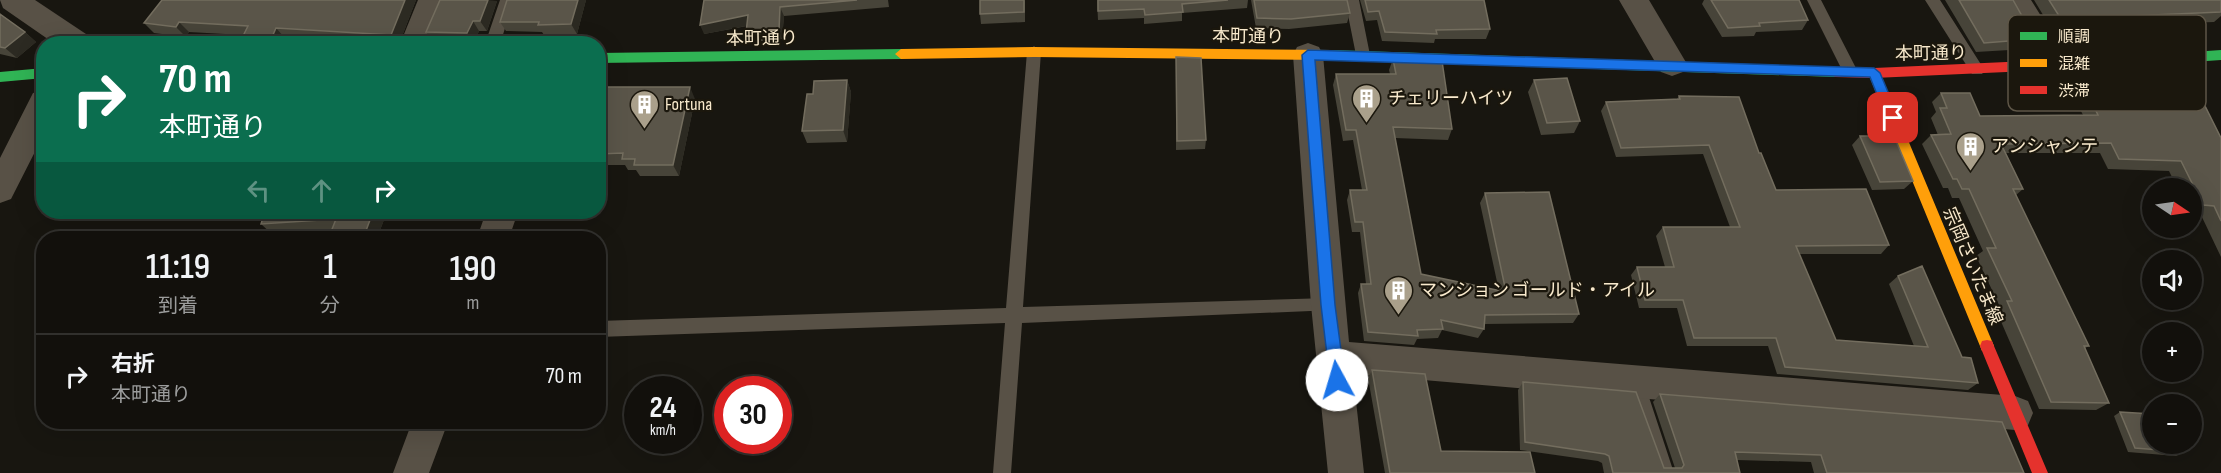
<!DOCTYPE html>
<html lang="ja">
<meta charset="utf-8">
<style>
body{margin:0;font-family:"Sofia Sans Condensed","Noto Sans JP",sans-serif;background:#1f1e1a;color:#f1f3f6;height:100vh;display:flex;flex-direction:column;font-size:22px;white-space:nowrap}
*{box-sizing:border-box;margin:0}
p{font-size:20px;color:#9c9d9d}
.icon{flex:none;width:33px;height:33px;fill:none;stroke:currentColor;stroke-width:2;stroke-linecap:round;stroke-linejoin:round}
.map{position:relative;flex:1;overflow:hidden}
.panel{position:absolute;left:36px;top:231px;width:570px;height:198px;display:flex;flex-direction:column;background:#12100c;border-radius:24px;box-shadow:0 6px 24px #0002,0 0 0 2px #31302d}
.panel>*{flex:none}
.hud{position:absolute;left:36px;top:36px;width:570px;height:183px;border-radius:24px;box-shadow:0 6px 24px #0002,0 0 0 2px #31302d;background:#0b6e4f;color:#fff;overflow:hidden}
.needle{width:39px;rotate:103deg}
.fabs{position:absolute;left:2142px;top:178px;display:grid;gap:12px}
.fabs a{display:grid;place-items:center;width:60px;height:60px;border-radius:50%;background:#12100c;box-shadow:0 6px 24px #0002,0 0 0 2px #31302d;font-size:30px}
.speed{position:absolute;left:624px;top:376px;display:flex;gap:12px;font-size:30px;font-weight:700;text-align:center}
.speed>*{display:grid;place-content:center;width:78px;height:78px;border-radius:50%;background:#12100c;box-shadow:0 6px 24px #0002,0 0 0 2px #31302d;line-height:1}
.speed small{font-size:15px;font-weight:400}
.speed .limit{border:9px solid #d22;background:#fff;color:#111}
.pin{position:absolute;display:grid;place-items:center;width:51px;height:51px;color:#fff;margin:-26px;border-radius:12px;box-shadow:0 3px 9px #0006}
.me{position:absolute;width:66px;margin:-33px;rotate:354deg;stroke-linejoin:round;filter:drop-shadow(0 0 4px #0008)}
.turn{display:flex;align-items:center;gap:21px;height:126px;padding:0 24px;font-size:27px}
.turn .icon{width:78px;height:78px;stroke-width:2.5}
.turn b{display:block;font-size:42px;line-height:51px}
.lanes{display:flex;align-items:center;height:57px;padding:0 24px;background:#0003;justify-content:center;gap:30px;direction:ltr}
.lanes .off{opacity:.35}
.eta{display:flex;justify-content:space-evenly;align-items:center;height:102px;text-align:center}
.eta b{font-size:36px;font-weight:600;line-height:42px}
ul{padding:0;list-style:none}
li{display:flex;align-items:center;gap:18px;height:84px;padding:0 24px;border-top:2px solid #31302d}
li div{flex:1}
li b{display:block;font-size:22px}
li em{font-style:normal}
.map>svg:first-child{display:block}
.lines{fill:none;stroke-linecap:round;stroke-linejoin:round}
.lane{fill:#585146;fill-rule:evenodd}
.street{fill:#585146;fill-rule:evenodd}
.fast{fill:#30b455;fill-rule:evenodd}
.slow{fill:#ff9f0a;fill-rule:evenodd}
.jam{fill:#e5322d;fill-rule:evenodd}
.wall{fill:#474439}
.shaded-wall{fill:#2c2a22}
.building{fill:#5a5549;stroke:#736d5e;stroke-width:1.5}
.route{fill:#1a73e8;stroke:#114b97;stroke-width:1.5}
.labels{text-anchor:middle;stroke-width:4.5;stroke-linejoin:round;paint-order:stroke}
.street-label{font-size:18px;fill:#f9eacd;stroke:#1b170d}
.poi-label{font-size:18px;fill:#f9eacd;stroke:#1b170d;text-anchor:start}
.key{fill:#1b170d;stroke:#5e5647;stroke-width:1.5}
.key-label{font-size:16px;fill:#f9eacd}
</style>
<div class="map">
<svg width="2221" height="473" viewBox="0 0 2221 473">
<rect width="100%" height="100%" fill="#181610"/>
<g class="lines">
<path class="lane" d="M500 0H514L500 44H485Z
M1345 0H1359L1370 55 1368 59 1363 61 1356 55Z
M1807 0H1821L1858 72 1855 76H1845Z
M1925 0H1940L1982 66 1985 70 1982 74H1972Z
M1034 46 1041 52 1023 307 1328 298 1334 300 1337 305 1334 310 1022 323 1011 473H993L1005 323 598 337V321L1006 308 1027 52Z
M1635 374 1641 376 1644 382 1674 473H1656L1626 382 1629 376Z"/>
<path class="street" d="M0 0H35L89 36 93 44H55L3 8Z
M418 0H448L430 44H400Z
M1619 0H1649L1687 64 1683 72 1672 76 1661 72Z
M2001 0H2031L2072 66 2068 74 2057 78 2046 74Z
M1308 43 1319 47 1323 55 1349 342 2015 396 2028 401 2033 413 2028 425 2015 430 1353 374 1364 473H1328L1311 305 1293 55 1297 47Z
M44 90V134L11 199 0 203V158L33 93Z
M486 212H518L509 238H477Z
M412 422H448L429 473H393Z"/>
<path class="fast" d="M901 49 907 54 901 59 598 63V53Z
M1332 50 1835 67 1841 72 1835 77 1332 60 1326 55Z
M2221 50V60L2136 66 2130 61 2136 56Z
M44 68V78L0 82V72Z"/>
<path class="slow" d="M1034 47 1332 50 1338 55 1332 60 1034 57 901 59 895 54 901 49Z
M1874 68 1880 73 1994 346 1992 351 1987 352 1982 351 1980 346 1868 73Z"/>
<path class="jam" d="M2136 56 2142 61 2136 66 1874 78 1835 77 1829 72 1835 67 1874 68Z
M1987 340 1992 341 1994 346 2048 473H2032L1980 346 1982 341Z"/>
</g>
<path class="wall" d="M162 0H416L399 44H380L285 38 282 44H239L243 35 189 32 186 37 154 33 144 23Z
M586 0 577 34 544 35 542 32 506 31 500 22Z
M704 0H888L889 7 784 16 782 39 750 42 746 33 747 26 704 34Z
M1025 0V22L981 24 980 14Z
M1097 0H1248L1247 8 1182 13V21L1144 24V18L1098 20Z
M1251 0H1347L1350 13 1347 23 1289 29 1256 28Z
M1360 0H1484L1490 29 1486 39H1435L1434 43 1382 41 1377 20 1366 21Z
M1704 0H1799L1808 20 1802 30 1756 32 1754 36 1722 37 1702 4Z
M1945 0H2013L2035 39 2026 49 1976 52Z
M2034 0H2221V16L2214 22 2051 28Z
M497 1 487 31H479L474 43 433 42 426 32Z
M0 14 25 32 36 42 17 58 0 54Z
M1176 57 1206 140 1205 149 1176 150Z
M1393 59 1452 129 1448 140 1395 138 1421 274 1499 291 1480 203 1485 193 1579 314 1573 323 1484 324V329L1478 338 1442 330 1438 338 1417 339 1414 345 1364 341 1358 293 1361 284H1366L1360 232H1352L1347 200 1350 190H1362L1353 140 1343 141 1333 85 1336 74H1390L1389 70Z
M2150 79 2221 138V257L2201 215 2192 214V189H2178L2169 171 2108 169 2100 153H2006L2023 189 2016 195 2089 346 2085 348 2109 403 2096 410 2039 409 1996 310 2000 307 1976 256 1983 251 1959 198H1952L1948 188H1943L1922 144 1931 135H1938L1931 118 1936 112 1932 102 1941 93 1980 116 2083 115 2078 105 2088 95 2133 97 2139 89Z
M847 80 851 92 847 142 807 143 802 131 813 94Z
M1534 80 1580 121 1574 133 1541 135 1528 92Z
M598 87 695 99 679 176H640L636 170H628L625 165H598Z
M1679 96 1759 153 1776 190 1889 245 1881 254H1799L1836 340 1914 346 1889 284 1898 276 1962 357 1978 383 1968 390 1777 374 1768 346H1687L1677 308H1639L1631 275 1637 267H1665L1656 236 1663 227H1730L1703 154 1616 157 1601 111 1606 102 1677 99Z
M1860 136 1913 181 1904 189 1872 190 1852 145Z
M259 212H387L377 238H331L329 237 331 231 273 235 261 224 264 215Z
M1372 370 1441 451 1535 473H1385L1368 378Z
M1523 382 1664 468H1675L1653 402 1660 394 2024 473H1814L1811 462 1737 460 1740 473H1604L1602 463 1598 461 1520 450 1518 390Z
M2120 412 2184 452 2176 456 2128 452 2114 416Z"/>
<path class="shaded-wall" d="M405 0H416L399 44H397L391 35Z
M488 0 497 1 487 31 480 21Z
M578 0H586L577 34 571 24Z
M780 7 784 16 782 39 779 30Z
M748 15 751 25 704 34 700 25Z
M473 21 479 31 474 43 467 33Z
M179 22 189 32 186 37 176 27Z
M276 28 285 38 282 44H269Z
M25 32 36 42 17 58 5 48Z
M847 80 851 92 847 142 843 130Z
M690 87 695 99 679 176 673 165Z
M373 212H387L377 238H366L364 236Z"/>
<path class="building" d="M162 0H405L391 35 276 28 269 44H239L248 26 179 22 176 27 144 23Z
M440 0H488L480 21H473L467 33 426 32Z
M507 0H578L571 24 538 25 539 22H500Z
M704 0H857L780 7 779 30 746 33 748 15 700 25Z
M980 0H1024V12L980 14Z
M1098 0H1228L1182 4 1183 12 1145 15 1144 9 1098 11Z
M1254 0H1347L1350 13 1291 19 1257 18Z
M1365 0H1484L1490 29 1436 30 1437 34 1385 32 1379 11 1368 12Z
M1711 0H1799L1808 20 1759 23 1760 26 1728 28Z
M1959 0H2013L2035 39 1984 43Z
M2049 0H2221V12L2061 19Z
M0 14 25 32 5 48 0 47Z
M1176 57 1201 58 1206 140 1177 141Z
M1393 59 1442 61 1452 129 1393 127 1421 274 1506 292 1485 193 1549 192 1579 314 1485 315 1484 329 1441 320 1443 329 1417 330 1418 336 1368 332 1361 284H1371L1363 222H1355L1350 190H1367L1356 130H1346L1336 74H1396Z
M1567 78 1580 121 1547 123 1534 80Z
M2150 79 2193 82 2221 138V221L2214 206 2203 205 2181 161 2119 159 2111 143 2001 144 2023 189H2013L2089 346H2084L2109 403 2051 402 2007 301H2012L1987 248H1996L1969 189H1962L1957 179H1953L1931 135 1951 134 1940 108H1947L1941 93H1970L1980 116 2098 115 2088 95 2136 97Z
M847 80 843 130 802 131 807 94H813L814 81Z
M598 87H690L673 165H634L635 159H622L623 153 598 154Z
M1679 96 1739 97 1759 153H1761L1776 190 1866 189 1889 245 1796 246 1836 340 1928 347 1898 276 1922 266 1962 357 1971 358 1978 383 1785 367 1776 338H1694L1683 300H1645L1637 267H1674L1663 227H1740L1709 145 1621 148 1606 102 1680 99Z
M1860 136H1894L1913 181 1880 182Z
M265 212H373L364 236 329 237 336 219 261 224Z
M1372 370 1425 374 1441 451 1530 452 1535 473H1390Z
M1523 382 1636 392 1664 468H1682L1684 465 1660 394 2002 422 2024 473H1827L1821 455 1735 452 1740 473H1613L1609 456 1605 454 1525 442Z
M2120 412 2152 414V444H2180L2184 452 2135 448Z"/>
<path class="route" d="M1308 50 1874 68 1880 73 1899 118 1893 124 1888 122 1870 77 1315 60 1335 305 1345 380 1337 387 1330 380 1321 305 1302 55Z"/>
<defs>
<symbol id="building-pin" viewBox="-11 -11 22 30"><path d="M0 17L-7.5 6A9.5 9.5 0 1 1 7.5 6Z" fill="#aaa08b" stroke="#1b170d"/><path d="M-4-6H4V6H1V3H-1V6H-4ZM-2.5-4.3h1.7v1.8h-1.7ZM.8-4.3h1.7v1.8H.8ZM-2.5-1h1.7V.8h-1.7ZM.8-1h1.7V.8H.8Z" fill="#fff"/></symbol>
</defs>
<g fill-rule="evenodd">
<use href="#building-pin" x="1350" y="82" width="33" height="45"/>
<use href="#building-pin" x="628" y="88" width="33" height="45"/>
<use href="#building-pin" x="1954" y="130" width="33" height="45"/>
<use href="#building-pin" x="1382" y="274" width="33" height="45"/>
</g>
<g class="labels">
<g class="street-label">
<text transform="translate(1248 36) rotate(1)" y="6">本町通り</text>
<text transform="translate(762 38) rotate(-1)" y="6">本町通り</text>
<text transform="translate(1931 53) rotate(-1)" y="6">本町通り</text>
<text transform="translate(1973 266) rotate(67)" y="6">宗岡さいたま線</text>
</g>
<g class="poi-label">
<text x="1388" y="104">チェリーハイツ</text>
<text x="665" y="110">Fortuna</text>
<text x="1991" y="152">アンシャンテ</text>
<text x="1419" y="296">マンション ゴールド・アイル</text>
</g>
</g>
<rect x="2008" y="15" width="198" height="96" rx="9" class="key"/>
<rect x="2020" y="32" width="27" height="8" fill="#30b455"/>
<rect x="2020" y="59" width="27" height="8" fill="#ff9f0a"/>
<rect x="2020" y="86" width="27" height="8" fill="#e5322d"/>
<g class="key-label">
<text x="2058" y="42">順調</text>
<text x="2058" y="69">混雑</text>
<text x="2058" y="96">渋滞</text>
</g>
</svg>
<div class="fabs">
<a><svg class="needle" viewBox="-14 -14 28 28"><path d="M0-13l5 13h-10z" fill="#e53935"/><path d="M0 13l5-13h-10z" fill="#9c9d9d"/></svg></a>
<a><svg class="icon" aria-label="sound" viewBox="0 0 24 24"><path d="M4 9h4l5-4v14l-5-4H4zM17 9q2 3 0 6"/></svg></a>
<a>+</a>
<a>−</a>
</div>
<div class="speed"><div>24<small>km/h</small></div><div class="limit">30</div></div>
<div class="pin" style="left:1893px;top:118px;background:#d93025"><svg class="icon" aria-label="arrive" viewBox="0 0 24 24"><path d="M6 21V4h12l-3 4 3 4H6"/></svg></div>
<svg class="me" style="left:1337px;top:380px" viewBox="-20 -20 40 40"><circle r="19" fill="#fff"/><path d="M0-13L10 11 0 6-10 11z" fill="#1a73e8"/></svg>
<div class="hud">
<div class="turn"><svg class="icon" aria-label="right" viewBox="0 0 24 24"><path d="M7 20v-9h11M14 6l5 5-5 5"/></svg><div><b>70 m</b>本町通り</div></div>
<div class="lanes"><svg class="icon off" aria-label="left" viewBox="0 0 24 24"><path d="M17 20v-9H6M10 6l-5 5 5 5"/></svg><svg class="icon off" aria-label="ahead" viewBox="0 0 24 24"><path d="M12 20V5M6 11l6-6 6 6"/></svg><svg class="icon" aria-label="right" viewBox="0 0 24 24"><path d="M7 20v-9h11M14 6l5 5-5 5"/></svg></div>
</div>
<section class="panel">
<div class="eta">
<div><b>11:19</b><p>到着</p></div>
<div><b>1</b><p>分</p></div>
<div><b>190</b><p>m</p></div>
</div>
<ul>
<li><svg class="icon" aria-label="right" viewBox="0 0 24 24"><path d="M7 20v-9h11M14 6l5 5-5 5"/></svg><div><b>右折</b><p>本町通り</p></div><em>70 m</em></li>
</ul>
</section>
</div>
